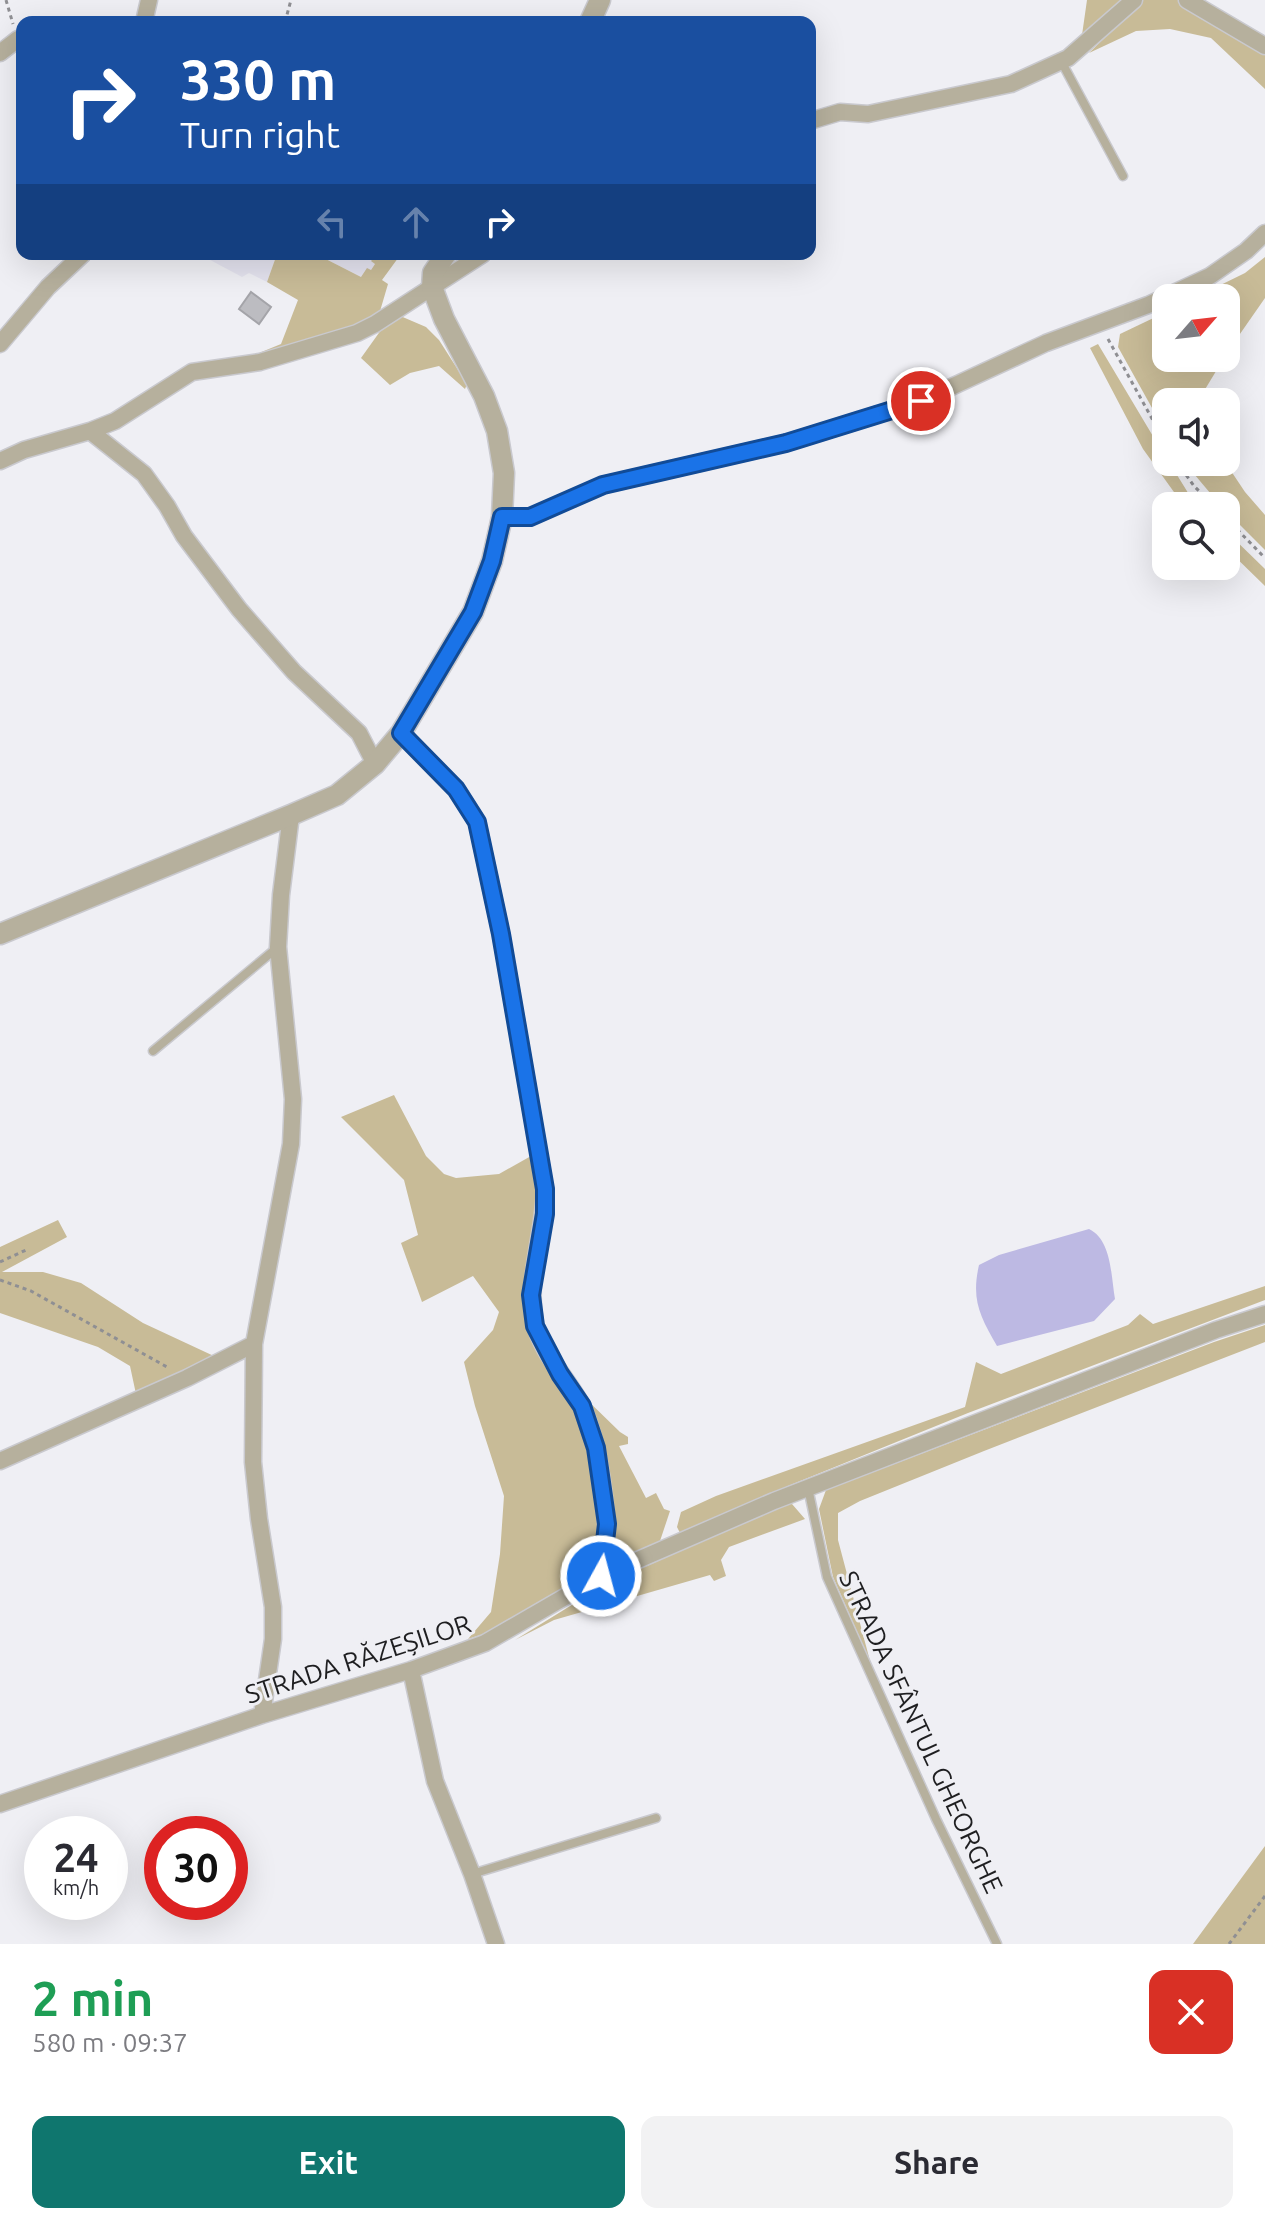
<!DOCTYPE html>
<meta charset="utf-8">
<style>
body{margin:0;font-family:Ubuntu,sans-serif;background:#f2f2f3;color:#2b2b33;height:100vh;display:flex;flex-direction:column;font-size:30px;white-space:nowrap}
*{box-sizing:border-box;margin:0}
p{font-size:26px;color:#7c7c81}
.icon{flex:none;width:44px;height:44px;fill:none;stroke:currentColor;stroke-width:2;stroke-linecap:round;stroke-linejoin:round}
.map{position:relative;height:1944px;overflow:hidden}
.sheet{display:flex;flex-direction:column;background:#fff;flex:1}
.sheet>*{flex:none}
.banner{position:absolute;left:16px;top:16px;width:800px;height:244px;border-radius:16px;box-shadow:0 8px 32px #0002;background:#1a4fa0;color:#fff;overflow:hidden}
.needle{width:52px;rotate:62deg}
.tools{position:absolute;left:1152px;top:284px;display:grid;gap:16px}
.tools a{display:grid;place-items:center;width:88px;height:88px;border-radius:16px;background:#fff;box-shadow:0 8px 32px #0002;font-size:40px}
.speed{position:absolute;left:24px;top:1816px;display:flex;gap:16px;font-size:40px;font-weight:700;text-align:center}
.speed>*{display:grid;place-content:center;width:104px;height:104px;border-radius:50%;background:#fff;box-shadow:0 8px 32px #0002;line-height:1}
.speed small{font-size:20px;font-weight:400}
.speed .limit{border:12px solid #d22;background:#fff;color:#111}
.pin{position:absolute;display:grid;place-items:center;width:68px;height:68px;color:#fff;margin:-34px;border:4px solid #fff;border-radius:50%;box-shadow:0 2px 8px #0007}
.me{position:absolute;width:88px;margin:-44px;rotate:7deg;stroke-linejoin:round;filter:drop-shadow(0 0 6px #0008)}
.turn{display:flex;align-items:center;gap:28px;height:168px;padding:0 32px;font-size:36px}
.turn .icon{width:104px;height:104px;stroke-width:2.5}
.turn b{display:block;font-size:56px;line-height:68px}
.lanes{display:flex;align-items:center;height:76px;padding:0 32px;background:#0003;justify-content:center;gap:40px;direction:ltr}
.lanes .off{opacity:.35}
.round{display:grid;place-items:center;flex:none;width:84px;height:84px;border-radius:16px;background:#f2f2f3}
.summary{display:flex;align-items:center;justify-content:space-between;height:136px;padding:0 32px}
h1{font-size:48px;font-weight:700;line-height:60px;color:#1e9e55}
.cta{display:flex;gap:16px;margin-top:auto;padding:16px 32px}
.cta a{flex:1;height:92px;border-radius:16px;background:#0f766e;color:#fff;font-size:32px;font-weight:700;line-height:92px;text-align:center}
.cta a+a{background:#f2f2f3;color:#2b2b33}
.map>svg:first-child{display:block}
.built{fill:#e3e2ee}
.green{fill:#c8bb97}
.water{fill:#bdb9e3}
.building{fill:#bcbcc1;stroke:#a4a4a9;stroke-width:2}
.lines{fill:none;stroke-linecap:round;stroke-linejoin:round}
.service-casing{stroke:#c9c9ce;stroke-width:11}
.minor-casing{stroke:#c9c9ce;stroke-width:19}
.tertiary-casing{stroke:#c9c9ce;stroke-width:23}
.path{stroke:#8f8f93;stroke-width:3;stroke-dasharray:4 4;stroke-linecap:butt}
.service{stroke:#b6b09d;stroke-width:8}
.minor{stroke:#b6b09d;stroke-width:16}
.tertiary{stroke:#b6b09d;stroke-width:20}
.route-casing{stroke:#114b97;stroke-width:20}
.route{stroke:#1a73e8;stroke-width:14}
.labels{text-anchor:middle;stroke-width:6;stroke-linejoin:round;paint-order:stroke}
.street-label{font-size:26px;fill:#1e1e20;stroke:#efeff4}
</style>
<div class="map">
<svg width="1265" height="1944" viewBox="0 0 1265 1944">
<rect width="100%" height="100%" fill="#efeff4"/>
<path class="built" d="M199 254H277L267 282 249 273 242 277Z
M316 254H377L372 261 375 264 370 271 361 277Z"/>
<path class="green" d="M1087 0H1127L1081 42Z
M1143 0H1179L1265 52V89L1211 38 1170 29 1136 31 1089 53Z
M277 254H316L361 277 367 268 371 270 375 264 371 261 377 254H401L382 280 388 284 378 318 275 354 259 353 281 344 298 300 267 282Z
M1265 257V298L1226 354V298H1194L1245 273Z
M1166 312V358H1224L1201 396V402H1166V433L1118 347 1120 334Z
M398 315 426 327 439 340 467 384 465 389 439 366 410 373 390 385 361 358 381 330Z
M1098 344 1166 458V462H1169L1190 496 1200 506H1184L1143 449 1090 348Z
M1184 462H1225L1245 492 1265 515V550L1226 511V506H1221Z
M1226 531 1265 569V586L1226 548Z
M394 1095 426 1156 444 1174 456 1178 499 1174 531 1156 536 1179 538 1208 526 1290 589 1447 601 1524 597 1562 591 1574 493 1631 468 1639 491 1612 500 1554 504 1496 475 1406 464 1362 493 1330 499 1312 473 1276 422 1302 401 1243 418 1235 404 1180 341 1117Z
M58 1220 67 1237 2 1272H43L81 1283 143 1323 216 1357 136 1394 130 1366 98 1347 0 1313V1247Z
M1265 1286V1300L968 1413 788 1486 681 1535 677 1527 681 1512 716 1496 965 1407 976 1362 1001 1374 1128 1325 1140 1314 1153 1324Z
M1265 1325V1342L984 1451 860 1501 838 1513V1540L870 1661 833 1577 819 1509 826 1490 1214 1342Z
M583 1396 620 1432 628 1437V1444L619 1446 646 1498 656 1493 664 1509 670 1511 659 1544 609 1566Z
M782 1504H792L805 1519 729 1547 721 1560 726 1576 714 1581 710 1575 554 1620 515 1640 601 1587 614 1575 647 1566Z
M1265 1846V1944H1193Z"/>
<path class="water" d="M1089 1229C1112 1240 1111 1277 1115 1299L1094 1321 997 1346C980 1316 971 1300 979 1265L999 1255Z"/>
<path class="building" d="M251 292 271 307 259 324 239 309Z"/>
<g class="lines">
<defs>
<path id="service" d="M1061 61 1123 176
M153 1051 278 947
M808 1488 827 1577 936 1819 997 1944
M472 1874 656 1818"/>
<path id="minor" d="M1187 0 1265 46
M144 22 149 0
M0 53 18 39 22 40
M810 121 840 112 868 114 1011 84 1068 58 1134 0
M0 344 48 287 83 254
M90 431 144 474 167 506 184 536 239 609 294 672 359 733 375 764
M0 461 24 450 90 431 115 421 192 372 260 362 357 333 375 324 483 254
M502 517H530L603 485 786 443 921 401 1046 343 1148 305 1210 276 1246 251 1265 233
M401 733 456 789 477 822 501 934 545 1189C544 1234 526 1279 535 1323 540 1352 571 1382 583 1408 597 1441 604 1485 606 1521 608 1539 603 1558 601 1576
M0 1461 187 1378 254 1344
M411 1670 435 1781 472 1874 496 1944
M262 1715 273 1639V1607L259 1519 253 1462 254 1344 291 1144 293 1099 278 947 281 895 291 815
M0 1804 262 1715 411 1670 485 1643 601 1576 774 1501 1216 1330 1265 1314"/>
<path id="tertiary" d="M590 22 600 0
M0 934 291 815 337 795 375 764 401 733 473 612 492 561 502 517 504 473 497 431 484 396 444 319 432 287 433 273 446 254"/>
</defs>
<use href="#service" class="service-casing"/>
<use href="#minor" class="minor-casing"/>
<use href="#tertiary" class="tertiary-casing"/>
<path class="path" d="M6 0 13 24
M285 22 291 0
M1108 339 1166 444
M1177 462 1194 486 1214 506
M1226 518 1265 558
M0 1262 26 1250
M0 1280 31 1291 167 1367
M1229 1944 1265 1896"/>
<use href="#service" class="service"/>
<use href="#minor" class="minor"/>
<use href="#tertiary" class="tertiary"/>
</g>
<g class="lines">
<defs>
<path id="route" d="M601 1576 607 1524 596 1448 582 1406 560 1374 535 1326 531 1295 545 1214V1189L501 934 477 822 456 789 401 733 473 612 492 561 502 517H530L603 485 786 443 921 401"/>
</defs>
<use href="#route" class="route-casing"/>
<use href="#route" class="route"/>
</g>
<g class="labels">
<g class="street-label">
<text transform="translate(358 1659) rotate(-18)" y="9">STRADA RĂZEȘILOR</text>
<text transform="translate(921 1732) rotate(65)" y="9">STRADA SFÂNTUL GHEORGHE</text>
</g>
</g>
</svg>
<div class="tools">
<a><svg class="needle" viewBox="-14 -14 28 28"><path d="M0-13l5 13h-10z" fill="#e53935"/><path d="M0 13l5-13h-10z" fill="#7c7c81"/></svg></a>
<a><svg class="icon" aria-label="sound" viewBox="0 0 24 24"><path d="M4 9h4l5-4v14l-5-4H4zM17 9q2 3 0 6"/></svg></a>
<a><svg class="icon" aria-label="search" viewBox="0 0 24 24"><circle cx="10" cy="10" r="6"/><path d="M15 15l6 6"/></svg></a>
</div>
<div class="speed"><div>24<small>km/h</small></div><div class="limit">30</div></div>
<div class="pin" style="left:921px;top:401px;background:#d93025"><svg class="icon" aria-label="arrive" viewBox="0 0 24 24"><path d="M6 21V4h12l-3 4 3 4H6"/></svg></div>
<svg class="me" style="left:601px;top:1576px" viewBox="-20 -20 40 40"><circle r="17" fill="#1a73e8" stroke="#fff" stroke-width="3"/><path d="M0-11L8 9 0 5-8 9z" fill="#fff"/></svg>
<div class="banner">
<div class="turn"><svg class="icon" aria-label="right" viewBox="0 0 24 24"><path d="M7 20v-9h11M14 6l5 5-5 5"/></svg><div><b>330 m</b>Turn right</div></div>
<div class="lanes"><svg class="icon off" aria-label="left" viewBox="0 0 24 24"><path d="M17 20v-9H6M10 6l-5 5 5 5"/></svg><svg class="icon off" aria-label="ahead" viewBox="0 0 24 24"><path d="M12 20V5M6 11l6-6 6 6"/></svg><svg class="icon" aria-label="right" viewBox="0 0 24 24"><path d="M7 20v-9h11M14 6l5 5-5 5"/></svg></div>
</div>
</div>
<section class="sheet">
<div class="summary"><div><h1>2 min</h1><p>580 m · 09:37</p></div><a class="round" style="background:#d93025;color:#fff"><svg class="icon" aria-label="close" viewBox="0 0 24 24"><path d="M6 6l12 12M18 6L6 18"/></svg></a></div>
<div class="cta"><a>Exit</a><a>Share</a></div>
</section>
